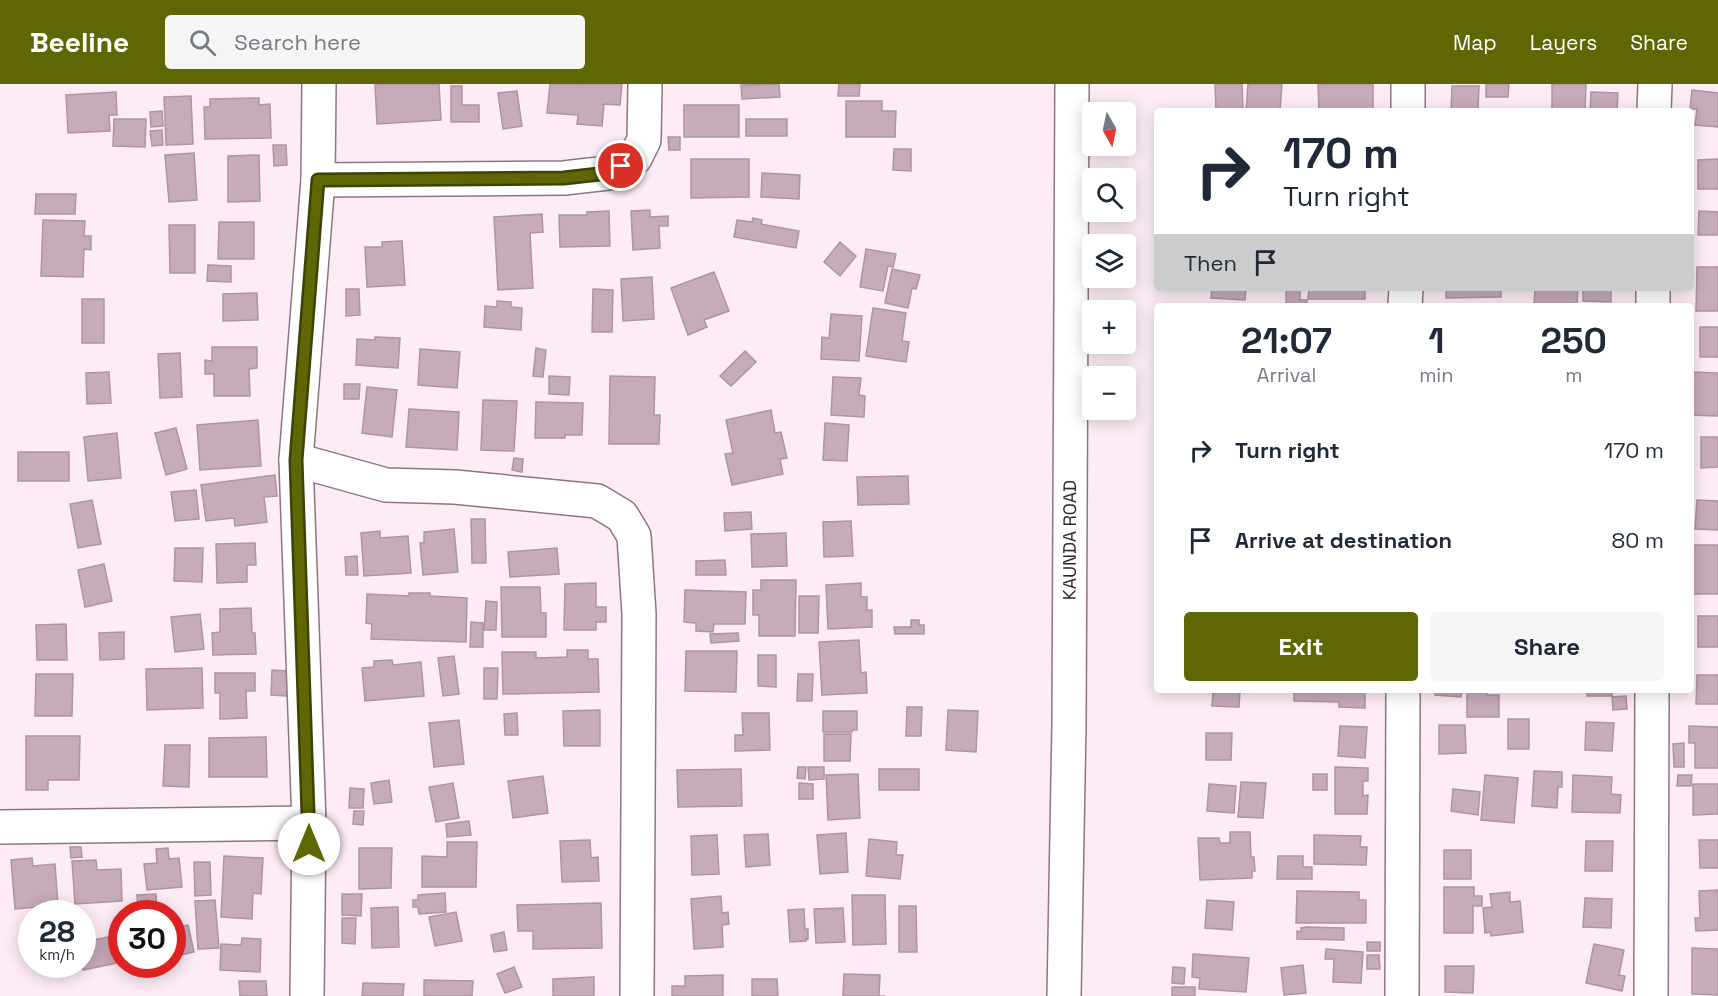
<!DOCTYPE html>
<meta charset="utf-8">
<style>
body{margin:0;font-family:"Space Grotesk",sans-serif;background:#f6f6f7;color:#1f2937;height:100vh;display:flex;flex-direction:column;font-size:22px;white-space:nowrap}
*{box-sizing:border-box;margin:0}
p{font-size:20px;color:#747a83}
.icon{flex:none;width:33px;height:33px;fill:none;stroke:currentColor;stroke-width:2;stroke-linecap:round;stroke-linejoin:round}
.map{position:relative;flex:1;overflow:hidden}
.sheet{position:absolute;left:1154px;top:219px;width:540px;height:390px;display:flex;flex-direction:column;background:#fff;border-radius:6px;box-shadow:0 3px 15px #0003}
.sheet>*{flex:none}
.hud{position:absolute;left:1154px;top:24px;width:540px;height:183px;border-radius:6px;box-shadow:0 3px 15px #0003;background:#fff;color:#1f2937;overflow:hidden}
.needle{width:39px;rotate:171deg}
.tools{position:absolute;left:1082px;top:18px;display:grid;gap:12px}
.tools a{display:grid;place-items:center;width:54px;height:54px;border-radius:6px;background:#fff;box-shadow:0 3px 15px #0003;font-size:30px}
.speed{position:absolute;left:18px;top:816px;display:flex;gap:12px;font-size:30px;font-weight:700;text-align:center}
.speed>*{display:grid;place-content:center;width:78px;height:78px;border-radius:50%;background:#fff;box-shadow:0 3px 15px #0003;line-height:1}
.speed small{font-size:15px;font-weight:400}
.speed .limit{border:9px solid #d22;background:#fff;color:#111}
.pin{position:absolute;display:grid;place-items:center;width:51px;height:51px;color:#fff;margin:-26px;border:3px solid #fff;border-radius:50%;box-shadow:0 2px 6px #0007}
.me{position:absolute;width:66px;margin:-33px;rotate:0deg;stroke-linejoin:round;filter:drop-shadow(0 0 4px #0008)}
.turn{display:flex;align-items:center;gap:21px;height:126px;padding:0 30px;font-size:27px}
.turn .icon{width:78px;height:78px;stroke-width:2.5}
.turn b{display:block;font-size:42px;line-height:51px}
.then{display:flex;align-items:center;height:57px;padding:0 30px;background:#0003;gap:12px;font-size:22px}
.eta{display:flex;justify-content:space-evenly;align-items:center;height:102px;text-align:center}
.eta b{font-size:36px;font-weight:700;line-height:42px}
.primary-button{display:flex;gap:12px;margin-top:auto;padding:12px 30px}
.primary-button a{flex:1;height:69px;border-radius:6px;background:#5f6604;color:#fff;font-size:24px;font-weight:700;line-height:69px;text-align:center}
.primary-button a+a{background:#f6f6f7;color:#1f2937}
ul{padding:0;list-style:none}
li{display:flex;align-items:center;gap:18px;height:90px;padding:0 30px}
li div{flex:1}
li b{display:block;font-size:22px}
li em{font-style:normal}
header{display:flex;align-items:center;gap:36px;box-sizing:border-box;height:84px;padding:0 30px;background:#5f6604;color:#fff}
header strong{font-size:28px}
nav{display:flex;gap:33px;margin-inline-start:auto;font-size:21px}
.search{width:420px;height:54px;background:#f6f6f7;display:flex;align-items:center;gap:15px;box-sizing:border-box;padding:0 21px;border-radius:6px;color:#747a83;font-size:22px}
.map>svg:first-child{display:block}
.building{fill:#c6abba;stroke:#af94a3;stroke-width:1.5}
.lines{fill:none;stroke-linecap:round;stroke-linejoin:round}
.minor-casing{stroke:#8f7584;stroke-width:36}
.minor{stroke:#fff;stroke-width:33}
.route-casing{stroke:#3e4203;stroke-width:15}
.route{stroke:#5f6604;stroke-width:10}
.labels{text-anchor:middle;stroke-width:5;stroke-linejoin:round;paint-order:stroke}
.street-label{font-size:18px;fill:#30252b;stroke:#fff}
</style>
<header>
<strong>Beeline</strong>
<div class="search"><svg class="icon" aria-label="search" viewBox="0 0 24 24"><circle cx="10" cy="10" r="6"/><path d="M15 15l6 6"/></svg>Search here</div>
<nav><a>Map</a><a>Layers</a><a>Share</a></nav>
</header>
<div class="map">
<svg width="1718" height="912" viewBox="0 0 1718 912">
<rect width="100%" height="100%" fill="#fdecf5"/>
<path class="building" d="M375 0H439L441 36 377 40Z
M550 0H622L620 21 604 20 602 42 577 40 578 31 547 29Z
M779 0 780 13 742 15 741 1Z
M839 0H860L859 12H838Z
M1215 0H1242L1243 27H1216Z
M1248 0H1282L1280 27H1246Z
M1318 0H1373V27H1319Z
M1486 0H1509L1508 13H1486Z
M1552 0H1586L1585 27H1552Z
M451 2H462V21H479V38H451Z
M1452 2H1479L1478 27H1451Z
M1692 6 1718 9V43L1695 41 1697 25H1690Z
M517 7 522 42 503 45 498 9Z
M116 8 117 31H109L110 47 68 49 66 11Z
M1591 8 1618 9 1617 27H1590Z
M191 12 193 60 166 61 164 13Z
M259 14V21L270 20 271 54 205 55 204 23H210V15Z
M846 17H882V27H896L895 53H846Z
M684 21H739V53H684Z
M162 27 163 42 151 43 150 28Z
M114 35H146L145 63 113 62Z
M746 35H787V52H746Z
M162 46 163 61 152 62 150 47Z
M668 53H680V66H669Z
M273 61H286L287 81 274 82Z
M894 65H911V87L893 86Z
M194 69 197 116 169 118 165 71Z
M259 71 260 117 228 118V72Z
M691 75H749V113L691 114Z
M1718 75V105H1698V76Z
M762 89 800 91 799 115 761 113Z
M36 110H76L75 130H35Z
M650 126V133L668 132V142H659L660 164 633 166 631 127Z
M609 127 610 162 560 163 559 131H587V128Z
M1699 127 1718 128V151H1698Z
M542 130 543 148 530 149 533 204 498 206 494 133Z
M753 134 762 136 761 140 799 147 796 164 734 153 737 136 752 138Z
M43 136 85 137 84 152H91V166L84 165 83 193 41 192Z
M219 138H254V175H218Z
M169 141H195V189H170Z
M402 157 405 201 367 203 365 163H382V158Z
M840 158 856 172 840 192 824 178Z
M866 165 896 170 893 183 888 182 883 207 860 203Z
M208 181 231 182V198L207 197Z
M1697 183H1718V227H1696Z
M892 185 920 191 916 205 912 204 908 224 885 219Z
M714 188 729 227 704 236 707 243 688 251 671 204Z
M652 193 654 235 623 237 621 195Z
M1212 204H1246L1245 216 1211 214Z
M1286 204H1300V216H1307V222H1286Z
M1309 204H1365V215H1308Z
M1446 204H1501V213L1446 214Z
M1535 204H1578L1577 222 1534 221Z
M1583 204H1611V218L1583 217Z
M346 205H359L360 231 346 232Z
M593 205 613 206 612 248H592Z
M257 209 258 236 223 237V210Z
M82 215H104V259H82Z
M497 217 511 218V223L522 224 521 246 484 243 485 222 497 223Z
M873 224 906 229 902 257 909 258 906 278 866 272Z
M831 230 862 232 859 277 821 275 822 253 829 254Z
M1700 243H1718V273H1700Z
M375 253 400 254 398 284 356 281 357 255 375 256Z
M212 263H257V284L249 285 250 312H214V290H205V276L212 277Z
M536 264 546 266 543 293 533 292Z
M420 265 460 268 457 304 418 301Z
M745 267 756 278 731 302 720 292Z
M180 269 182 313 160 314 158 270Z
M109 288 111 319 87 320 86 289Z
M1690 288 1718 289V332L1690 331Z
M549 292 570 293 569 311 549 310Z
M610 292 655 293 654 331H660L659 360H609Z
M833 293 861 294 859 311 865 312 864 333 831 331Z
M344 300H360L359 315H344Z
M367 303 397 306 392 353 362 349Z
M483 316 517 317 514 367 481 366Z
M536 318 583 319 582 351H565V354H535Z
M409 325 459 328 457 366 406 363Z
M771 326 775 349 781 348 787 374 780 375 783 390 732 401 725 370 733 369 726 336Z
M258 336 261 382 200 386 197 341Z
M825 339 849 341 847 377 823 376Z
M176 344 187 385 166 391 155 349Z
M117 349 121 394 88 397 84 353Z
M1701 353H1718V383L1701 384Z
M18 368H69V397H18Z
M514 374 523 375 522 388 512 386Z
M275 391 277 412 264 413 267 438 235 442 234 434 206 437 201 401Z
M908 392 909 420 858 421 857 393Z
M196 406 199 435 175 437 171 408Z
M92 416 101 460 78 464 70 420Z
M1697 416 1718 417V446L1695 445Z
M751 428 752 445 725 447 724 429Z
M471 435H485L486 479H472Z
M851 437 853 472 824 473 823 438Z
M454 445 458 488 423 491 420 459H424V448Z
M380 447V454L408 452 411 489 364 492 361 449Z
M786 449 787 482 752 483 751 450Z
M255 459 256 481H247V498L217 499 216 460Z
M1690 461H1718V510H1690Z
M175 464H203L202 498 174 497Z
M557 464 559 490 510 493 508 468Z
M357 472 358 491H346L345 473Z
M725 476 726 491H696V477Z
M104 480 112 517 85 523 78 486Z
M761 496H796L795 552H759V531H753V506H761Z
M596 499V523H606V538H596V546H564L565 500Z
M861 499V513H867V526H872V543L828 545 826 501Z
M501 503H540L541 529H546V553H502Z
M685 506 746 508 745 540H714L713 548 696 547V539L684 538Z
M409 509H430V512L467 514 466 558 371 555 372 540 366 539 367 510 409 512Z
M799 512H819L818 549H799Z
M486 517 497 518 496 546H484Z
M251 524 252 549H255L256 570 213 571 212 549 220 548V525Z
M200 530 204 565 175 568 171 533Z
M1698 532H1718V563H1698Z
M911 536H919V541H924V550H895L894 543H911Z
M471 538 483 539V563H470Z
M66 540 67 576H37L36 541Z
M124 548V575L100 576 99 549Z
M738 549 739 557 711 559 710 550Z
M859 556 861 589 866 588 867 609 822 611 819 558Z
M567 566H588V575H598L599 608 503 610 502 568H536V574L567 573Z
M686 567H737L736 608 685 607Z
M758 571H776V603L758 602Z
M454 572 459 610 443 612 438 574Z
M392 576 393 581 421 578 424 612 365 617 362 584 374 583V577Z
M202 584 203 624 147 626 146 585Z
M484 584H498L497 615H484Z
M272 586 288 587 287 612 271 611Z
M215 589H255V607H246L247 634 220 635V609H215Z
M36 590H73L72 632H35Z
M798 590H813L812 617H797Z
M1697 591H1718V620H1696Z
M1213 606H1240L1239 623 1212 622Z
M1294 606H1365V624L1339 623V618L1294 617Z
M1435 606H1462L1461 613 1435 611Z
M1587 606H1612V612H1587Z
M1467 607H1487V611H1499V633H1467Z
M1626 612 1627 625 1613 626 1612 613Z
M907 623H922L921 652H906Z
M600 626V662H564L563 627Z
M948 626 978 627 976 668 946 666Z
M823 627H857V646H852V648H823Z
M517 629 518 651H505L504 630Z
M742 629H769L770 666 735 667V651H743Z
M1508 635H1529V665H1508Z
M459 636 464 680 434 683 429 639Z
M1586 638 1614 639 1612 667 1585 666Z
M1439 641H1465L1466 669 1439 670Z
M1340 642 1367 643 1365 674 1338 672Z
M1689 642 1718 643V684H1695V659H1689Z
M1206 649H1232L1231 676H1206Z
M824 650H851L850 677H824Z
M26 652H80L79 696H48V706H26Z
M266 653 267 693H209V654Z
M1684 659V683H1674L1673 660Z
M165 661H190L189 703 163 702Z
M798 683H806L805 695 797 694Z
M808 683H824V695L809 696Z
M1335 683 1368 684V697H1363V712L1368 711 1367 730H1335Z
M741 685 742 722 678 723 677 686Z
M879 685H919V706H879Z
M1534 687 1562 688V703H1558L1557 724 1532 722Z
M858 690 860 734 828 736 826 691Z
M1313 690H1327V706H1313Z
M1485 691 1518 694 1514 739 1481 736Z
M1573 691 1612 693 1611 710 1621 711 1620 729 1572 728Z
M1678 691H1692L1691 702H1677Z
M543 692 548 729 513 734 508 697Z
M389 696 392 718 374 720 371 699Z
M1241 698 1266 699 1263 734 1238 733Z
M453 699 459 734 436 738 429 703Z
M799 699 813 700V715H799Z
M1209 700 1236 702 1234 729 1207 727Z
M1693 700H1718V730L1693 731Z
M350 704 364 705 363 724H349Z
M1453 705 1480 708 1478 731 1451 727Z
M354 727H364L363 741 353 740Z
M469 737 471 751 447 753 446 740Z
M1230 748H1250L1251 773H1254L1255 787H1252V794L1200 796 1198 754H1219L1220 759H1230Z
M846 749 848 788 820 790 817 751Z
M768 750 770 781 746 783 744 751Z
M717 751 719 790 692 791 691 752Z
M1314 751 1361 752 1360 763H1367L1366 781 1314 780Z
M869 755 897 758 896 771H903L900 795 866 792Z
M590 756 591 774 598 773 599 797 562 798 560 757Z
M1699 756H1718V784H1700Z
M1586 757H1613L1612 787H1585Z
M447 758H477L476 803H422V772L447 773Z
M70 763H81L82 773 71 774Z
M168 764 169 775 179 774 182 803 147 806 144 780 157 779 156 765Z
M359 764H392L391 804 359 805Z
M1444 766H1471V795H1444Z
M224 772 263 774 261 810 253 809 252 835 221 833Z
M1278 772H1303V783H1312V795H1277Z
M32 774 33 782 55 780 58 821 15 825 11 776Z
M96 776 97 786 121 785 122 817 75 820 72 777Z
M194 778H210L211 811 195 812Z
M1444 803H1474V812H1482V822H1473V849H1444Z
M1718 806V846L1696 847 1695 834H1700L1699 807Z
M1297 807 1359 808V816H1366V839H1296Z
M1510 808V818L1520 817 1523 848 1491 852 1490 848 1485 849 1483 824 1492 823 1490 810Z
M445 809 446 828 419 830 418 823H413V816H418V811Z
M156 810 157 830H138L137 811Z
M342 810H362L361 832 342 831Z
M852 811H885L886 860 853 861Z
M721 812 722 829 728 828 729 840 722 841 723 863 694 865 691 815Z
M1585 814 1612 815 1611 844 1583 843Z
M215 816 219 864 198 865 195 817Z
M1207 816 1234 818 1232 846 1205 844Z
M601 819 602 864 533 865V847H518L517 821Z
M899 822H916L917 868H899Z
M398 823 399 863 372 864 371 824Z
M843 824 845 858 816 859 814 825Z
M804 825 805 845H808V855L806 854V857L790 858 788 826Z
M456 828 462 857 435 862 429 833Z
M342 834H356L355 860 342 859Z
M188 841 194 868 172 873V844Z
M1307 843 1344 844V856L1297 855V847L1301 848V844Z
M504 848 507 866 494 868 491 851Z
M119 851 122 878 83 886 82 858Z
M242 854 261 855 260 888 220 886 221 860 241 861Z
M1367 858H1380V867H1367Z
M1594 860 1624 866 1619 891 1625 892 1622 907 1586 899Z
M1692 864 1718 865V911L1692 910Z
M1326 865 1363 868 1361 899 1333 898 1334 875H1325Z
M1193 870 1249 874 1246 908 1199 905 1200 894 1192 893Z
M1367 871H1379L1380 885H1367Z
M1303 881 1306 909 1284 911 1281 884Z
M1445 882H1474L1473 909 1445 908Z
M514 883 522 903 505 909 497 890Z
M1173 883 1185 884 1184 900 1172 899Z
M844 890 880 891 879 912H885H843Z
M723 891V912H672V902H685V892Z
M594 893V912H553V895Z
M752 895H777L778 912H752Z
M424 896 473 897 472 912H424Z
M239 897H266L267 912H240Z
M363 899 404 900 403 912H362Z
M1172 903H1195V912H1172Z"/>
<g class="lines">
<defs>
<g id="minor">
<path d="M1408 27V0"/>
<path d="M1654 27 1655 0"/>
<path d="M318 96 564 94 608 89 635 74 644 56 645 0"/>
<path d="M1405 222 1406 204"/>
<path d="M1653 222V204"/>
<path d="M296 376 386 401 455 403 597 417 622 432 634 452 639 530 637 912"/>
<path d="M0 743 309 739"/>
<path d="M307 912 309 739 296 376 318 96 319 0"/>
<path id="s1" d="M1064 912 1069 640 1072 0"/>
<path d="M1402 912 1403 606"/>
<path d="M1651 912 1652 606"/>
</g>
</defs>
<use href="#minor" class="minor-casing"/>
<use href="#minor" class="minor"/>
</g>
<g class="lines">
<defs>
<path id="route" d="M309 760 296 376 318 96 564 94 608 89 621 82"/>
</defs>
<use href="#route" class="route-casing"/>
<use href="#route" class="route"/>
</g>
<g class="labels">
<g class="street-label">
<text dy="6" stroke="none"><textPath href="#s1" startOffset="456">KAUNDA ROAD</textPath></text>
</g>
</g>
</svg>
<div class="tools">
<a><svg class="needle" viewBox="-14 -14 28 28"><path d="M0-13l5 13h-10z" fill="#e53935"/><path d="M0 13l5-13h-10z" fill="#747a83"/></svg></a>
<a><svg class="icon" aria-label="search" viewBox="0 0 24 24"><circle cx="10" cy="10" r="6"/><path d="M15 15l6 6"/></svg></a>
<a><svg class="icon" aria-label="layers" viewBox="0 0 24 24"><path d="M12 4l9 5-9 5-9-5zM3 14l9 5 9-5"/></svg></a>
<a>+</a>
<a>−</a>
</div>
<div class="speed"><div>28<small>km/h</small></div><div class="limit">30</div></div>
<div class="pin" style="left:621px;top:82px;background:#d93025"><svg class="icon" aria-label="arrive" viewBox="0 0 24 24"><path d="M6 21V4h12l-3 4 3 4H6"/></svg></div>
<svg class="me" style="left:309px;top:760px" viewBox="-20 -20 40 40"><circle r="19" fill="#fff"/><path d="M0-13L10 11 0 6-10 11z" fill="#5f6604"/></svg>
<div class="hud">
<div class="turn"><svg class="icon" aria-label="right" viewBox="0 0 24 24"><path d="M7 20v-9h11M14 6l5 5-5 5"/></svg><div><b>170 m</b>Turn right</div></div>
<div class="then">Then<svg class="icon" aria-label="arrive" viewBox="0 0 24 24"><path d="M6 21V4h12l-3 4 3 4H6"/></svg></div>
</div>
<section class="sheet">
<div class="eta">
<div><b>21:07</b><p>Arrival</p></div>
<div><b>1</b><p>min</p></div>
<div><b>250</b><p>m</p></div>
</div>
<ul>
<li><svg class="icon" aria-label="right" viewBox="0 0 24 24"><path d="M7 20v-9h11M14 6l5 5-5 5"/></svg><div><b>Turn right</b></div><em>170 m</em></li>
<li><svg class="icon" aria-label="arrive" viewBox="0 0 24 24"><path d="M6 21V4h12l-3 4 3 4H6"/></svg><div><b>Arrive at destination</b></div><em>80 m</em></li>
</ul>
<div class="primary-button"><a>Exit</a><a>Share</a></div>
</section>
</div>
